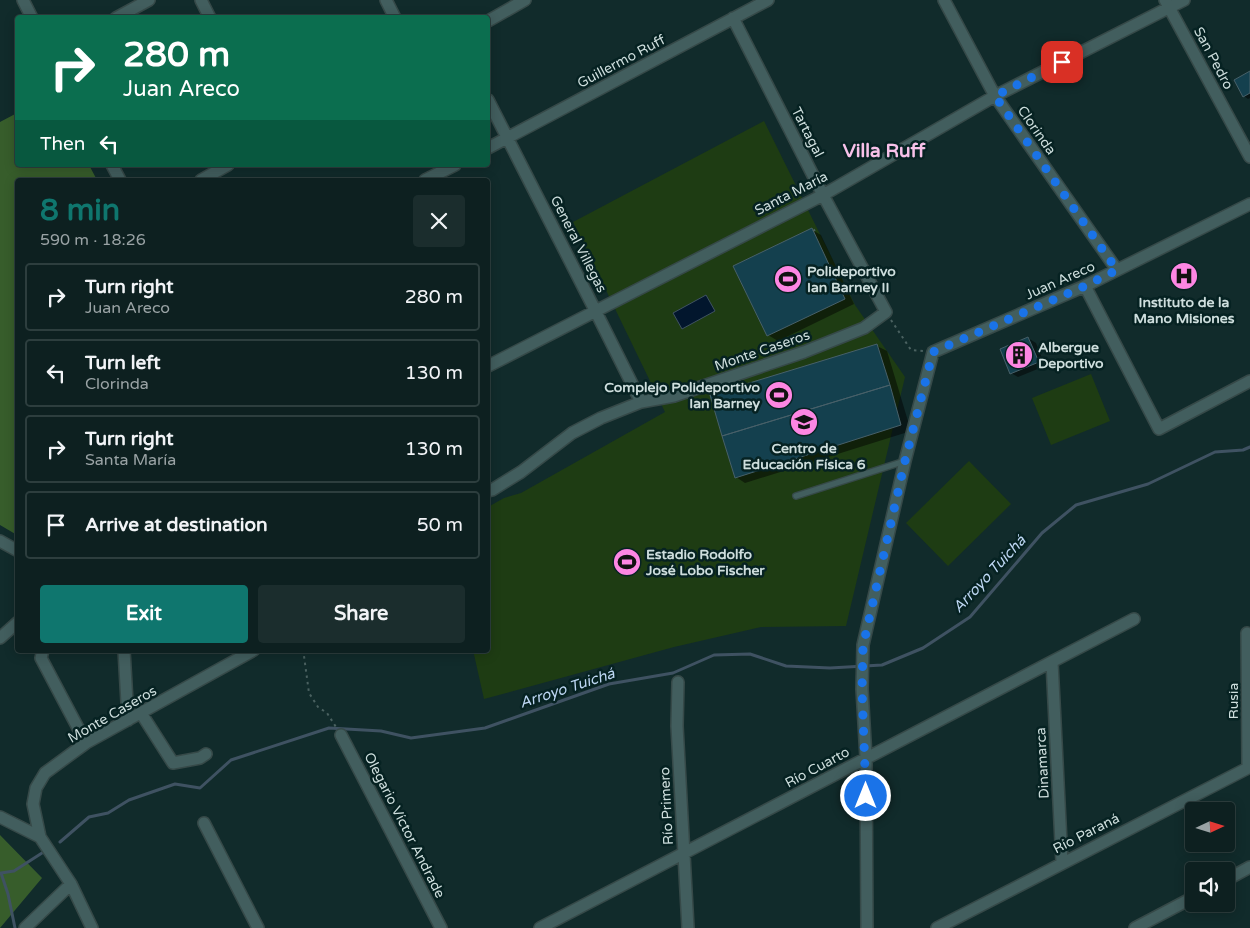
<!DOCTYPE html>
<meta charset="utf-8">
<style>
body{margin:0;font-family:"Varela Round",sans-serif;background:#1b2d2d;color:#f1f3f6;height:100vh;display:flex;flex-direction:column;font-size:19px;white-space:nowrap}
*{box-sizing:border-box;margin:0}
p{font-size:16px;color:#9aa3a5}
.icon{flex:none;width:28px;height:28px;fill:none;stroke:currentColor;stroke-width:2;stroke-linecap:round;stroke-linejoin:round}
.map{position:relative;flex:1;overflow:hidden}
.side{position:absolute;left:15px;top:178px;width:475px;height:475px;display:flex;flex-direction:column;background:#0d2020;border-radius:5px;box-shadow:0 2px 12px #0003,0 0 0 1px #2d3e3e}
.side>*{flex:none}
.guide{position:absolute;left:15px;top:15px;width:475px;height:152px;border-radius:5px;box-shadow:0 2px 12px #0003,0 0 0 1px #2d3e3e;background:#0b6e4f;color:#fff;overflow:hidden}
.needle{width:32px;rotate:86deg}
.tools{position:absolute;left:1185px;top:802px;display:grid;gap:10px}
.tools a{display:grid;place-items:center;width:50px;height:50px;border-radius:5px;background:#0d2020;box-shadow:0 2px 12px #0003,0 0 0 1px #2d3e3e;font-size:25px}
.pin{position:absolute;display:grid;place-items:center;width:42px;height:42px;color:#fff;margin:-21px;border-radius:10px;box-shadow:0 2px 8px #0006}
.me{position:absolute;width:55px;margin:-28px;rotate:0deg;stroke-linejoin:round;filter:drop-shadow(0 0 4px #0008)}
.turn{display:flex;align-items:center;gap:18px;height:105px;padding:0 25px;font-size:22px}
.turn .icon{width:65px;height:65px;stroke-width:2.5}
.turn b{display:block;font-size:35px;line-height:42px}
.then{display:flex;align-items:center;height:48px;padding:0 25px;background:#0003;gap:10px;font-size:19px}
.round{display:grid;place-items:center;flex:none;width:52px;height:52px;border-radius:5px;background:#1b2d2d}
.headline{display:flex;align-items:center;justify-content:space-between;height:85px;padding:0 25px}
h1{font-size:30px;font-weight:700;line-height:38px;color:#0f766e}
.primary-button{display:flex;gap:10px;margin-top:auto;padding:10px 25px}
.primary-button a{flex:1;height:58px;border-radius:5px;background:#0f766e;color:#fff;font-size:20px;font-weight:700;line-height:58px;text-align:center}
.primary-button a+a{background:#1b2d2d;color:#f1f3f6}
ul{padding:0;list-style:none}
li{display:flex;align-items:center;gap:15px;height:68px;margin:0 10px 8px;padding:0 15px;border:2px solid #2d3e3e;border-radius:5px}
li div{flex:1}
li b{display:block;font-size:19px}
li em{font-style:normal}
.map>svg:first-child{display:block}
.green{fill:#1e3c13}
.forest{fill:#375d2b}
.water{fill:#02162d;stroke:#3f5262}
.shadow{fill:#0007}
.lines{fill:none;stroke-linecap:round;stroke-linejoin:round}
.stream{stroke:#3f5262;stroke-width:3}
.building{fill:#14404e;stroke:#486069}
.lane-casing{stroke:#364948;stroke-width:8}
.street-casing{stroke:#364948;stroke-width:14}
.path{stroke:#4a6160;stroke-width:2;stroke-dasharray:2.5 4;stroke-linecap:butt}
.lane{stroke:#425e5e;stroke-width:5.5}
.street{stroke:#425e5e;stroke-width:11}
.route{stroke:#1a73e8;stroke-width:9;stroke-dasharray:0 16.2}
.labels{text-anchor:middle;stroke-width:5;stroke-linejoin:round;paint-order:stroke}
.street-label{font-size:14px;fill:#cededd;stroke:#062222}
.poi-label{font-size:14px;font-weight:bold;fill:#cededd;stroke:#062222;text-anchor:start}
.water-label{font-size:15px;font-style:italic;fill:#bed7f3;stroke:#062222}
.district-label{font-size:19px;font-weight:bold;fill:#f7c1e9;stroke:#062222}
</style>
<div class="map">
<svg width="1250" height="928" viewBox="0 0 1250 928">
<rect width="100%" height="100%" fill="#112b2b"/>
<path class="green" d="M764 121 855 305 905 377 846 626 761 627 674 647 484 699 473 650H488V507L504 498 521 493 665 412 573 222Z
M1091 374 1110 421 1051 445 1032 398Z
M969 461 1011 504 948 566 906 523Z"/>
<path class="forest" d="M17 113 18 165H89L97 180H18L17 535 0 525V122Z
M0 835 42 878 0 928Z"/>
<path class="water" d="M706 295 715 311 682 329 673 313Z"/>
<path class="shadow" d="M1250 73V98L1248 99 1244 96Z
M812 230 821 235 854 304 778 341 768 335Z
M1028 338 1036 343 1045 366 1018 377 1011 373Z
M877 346 887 351 911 431 745 483 736 477Z"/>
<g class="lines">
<path class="stream" d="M60 842 89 817 108 813 129 800 175 784 200 788 231 760 329 728 381 731 411 738 485 728 609 684 673 673 714 655 750 654 786 666 830 668 882 665 923 648 970 617 1042 533 1076 505 1148 484 1215 452 1243 450 1250 447
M1 873 8 894 15 928
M1 873 14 871 42 853"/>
</g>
<path class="building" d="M1250 71V93L1243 97 1234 80Z
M812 228 845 299 767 336 733 266Z
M1028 337 1039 362 1010 374 1000 349Z
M877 344 890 385 722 436 710 395Z
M890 385 901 425 735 478 722 436Z"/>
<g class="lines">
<defs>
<path id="lane" d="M796 496 905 461"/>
<path id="street" d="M23 0 32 18
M201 0 210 18
M386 0 395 18
M944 0 995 96 1117 270
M1165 0 1250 157
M116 18 149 0
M488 21 525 0
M488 100 595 310 641 402
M488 148 768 0
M112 165 120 180
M201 180 228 165
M425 180 455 165
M1085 286 1159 429 1250 381
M488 366 823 195 995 96 1184 0
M488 491 492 490 521 472 572 433 601 418 641 402 674 396 804 352 864 328 886 312 823 195 733 18
M0 541 18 551
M1247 633 1248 768
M0 638 18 622
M43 650 41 658 86 743
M124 650 128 720
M1052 662 1062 863
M678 682 677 726 688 928
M141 713 173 763 200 758 206 754
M341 735 441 928
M0 817 40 837 71 884 92 928
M204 823 258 928
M40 837 33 804 36 788 45 773 86 743 254 650
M1226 880 1250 867
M25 928 71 884
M540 928 1134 619
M867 928 866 758 862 689 863 645 905 461 933 352 1085 286 1250 204
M937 928 1250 767
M1135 928 1194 897"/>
</defs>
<use href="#lane" class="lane-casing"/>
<use href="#street" class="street-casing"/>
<path class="path" d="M813 231 818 228
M891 320 911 350 923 351
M302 650 304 656 309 693 318 707 327 713 336 727"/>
<use href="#lane" class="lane"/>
<use href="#street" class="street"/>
</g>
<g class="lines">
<path class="route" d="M866 796 862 689 863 646 905 461 933 352 1085 286 1117 270 995 96 1062 62"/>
</g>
<defs>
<symbol id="hospital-disc" viewBox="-11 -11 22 22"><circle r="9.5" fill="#fd86e3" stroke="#062222"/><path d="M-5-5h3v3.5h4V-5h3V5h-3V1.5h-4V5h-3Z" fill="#111"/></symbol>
<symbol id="stadium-disc" viewBox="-11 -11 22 22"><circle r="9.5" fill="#fd86e3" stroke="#062222"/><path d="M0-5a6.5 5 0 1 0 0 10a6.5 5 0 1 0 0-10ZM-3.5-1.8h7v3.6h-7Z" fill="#111"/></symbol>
<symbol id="building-disc" viewBox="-11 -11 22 22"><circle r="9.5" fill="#fd86e3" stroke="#062222"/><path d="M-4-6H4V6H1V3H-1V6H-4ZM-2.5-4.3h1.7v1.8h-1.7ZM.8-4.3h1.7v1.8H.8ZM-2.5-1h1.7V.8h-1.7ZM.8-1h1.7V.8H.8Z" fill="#111"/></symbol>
<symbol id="school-disc" viewBox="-11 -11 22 22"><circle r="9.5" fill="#fd86e3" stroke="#062222"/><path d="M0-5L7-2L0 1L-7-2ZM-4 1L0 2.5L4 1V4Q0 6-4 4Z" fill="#111"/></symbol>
</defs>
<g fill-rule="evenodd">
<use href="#hospital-disc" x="1168" y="260" width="32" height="32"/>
<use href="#stadium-disc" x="772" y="263" width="32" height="32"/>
<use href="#building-disc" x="1003" y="339" width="32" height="32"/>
<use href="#stadium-disc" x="763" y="379" width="32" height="32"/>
<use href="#school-disc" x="788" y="406" width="32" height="32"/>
<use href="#stadium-disc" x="611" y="546" width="32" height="32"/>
</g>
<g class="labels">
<g class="street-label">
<text transform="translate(1214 58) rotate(62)" y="5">San Pedro</text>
<text transform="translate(621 61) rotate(-28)" y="5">Guillermo Ruff</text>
<text transform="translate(1037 130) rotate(55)" y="5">Clorinda</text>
<text transform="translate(808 132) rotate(63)" y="5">Tartagal</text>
<text transform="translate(791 193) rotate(-27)" y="5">Santa María</text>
<text transform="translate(579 244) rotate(63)" y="5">General Villegas</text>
<text transform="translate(1060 280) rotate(-24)" y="5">Juan Areco</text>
<text transform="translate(762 350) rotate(-19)" y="5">Monte Caseros</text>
<text transform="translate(1233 701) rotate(-90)" y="5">Rusia</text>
<text transform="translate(112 714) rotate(-30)" y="5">Monte Caseros</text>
<text transform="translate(1042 763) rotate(-93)" y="5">Dinamarca</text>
<text transform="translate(817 767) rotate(-28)" y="5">Río Cuarto</text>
<text transform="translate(666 806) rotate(-93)" y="5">Río Primero</text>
<text transform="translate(405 825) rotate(63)" y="5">Olegario Víctor Andrade</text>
<text transform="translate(1086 833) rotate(-27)" y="5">Río Paraná</text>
</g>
<g class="poi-label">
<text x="807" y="276">Polideportivo<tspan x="807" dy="16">Ian Barney II</tspan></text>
<text x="1184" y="307" text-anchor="middle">Instituto de la<tspan x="1184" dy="16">Mano Misiones</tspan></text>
<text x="1038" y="352">Albergue<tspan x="1038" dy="16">Deportivo</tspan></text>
<text x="760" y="392" text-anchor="end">Complejo Polideportivo<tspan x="760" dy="16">Ian Barney</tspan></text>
<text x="804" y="453" text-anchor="middle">Centro de<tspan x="804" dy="16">Educación Física 6</tspan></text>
<text x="646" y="559">Estadio Rodolfo<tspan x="646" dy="16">José Lobo Fischer</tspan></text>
</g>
<g class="water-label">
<text transform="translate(989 574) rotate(-47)" y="5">Arroyo Tuichá</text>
<text transform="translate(567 688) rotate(-18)" y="5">Arroyo Tuichá</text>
</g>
<g class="district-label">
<text x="884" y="157">Villa Ruff</text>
</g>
</g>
</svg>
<div class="tools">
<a><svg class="needle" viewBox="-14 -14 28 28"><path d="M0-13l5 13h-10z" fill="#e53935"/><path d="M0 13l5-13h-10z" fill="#9aa3a5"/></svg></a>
<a><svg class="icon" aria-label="sound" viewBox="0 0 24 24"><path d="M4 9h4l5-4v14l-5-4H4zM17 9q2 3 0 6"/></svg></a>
</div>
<div class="pin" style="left:1062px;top:62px;background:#d93025"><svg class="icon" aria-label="arrive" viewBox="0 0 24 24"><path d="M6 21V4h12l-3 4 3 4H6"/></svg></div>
<svg class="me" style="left:866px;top:796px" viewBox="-20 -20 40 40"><circle r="17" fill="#1a73e8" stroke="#fff" stroke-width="3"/><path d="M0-11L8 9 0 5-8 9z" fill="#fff"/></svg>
<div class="guide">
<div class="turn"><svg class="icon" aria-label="right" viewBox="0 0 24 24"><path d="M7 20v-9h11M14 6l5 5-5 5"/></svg><div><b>280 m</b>Juan Areco</div></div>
<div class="then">Then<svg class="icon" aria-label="left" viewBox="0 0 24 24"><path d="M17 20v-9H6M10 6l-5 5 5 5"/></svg></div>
</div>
<section class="side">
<div class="headline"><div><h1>8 min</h1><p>590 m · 18:26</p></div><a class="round"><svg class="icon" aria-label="close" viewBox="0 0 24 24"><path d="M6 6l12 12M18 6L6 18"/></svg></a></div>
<ul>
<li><svg class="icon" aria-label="right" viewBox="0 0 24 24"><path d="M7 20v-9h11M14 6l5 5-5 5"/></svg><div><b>Turn right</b><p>Juan Areco</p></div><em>280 m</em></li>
<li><svg class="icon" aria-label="left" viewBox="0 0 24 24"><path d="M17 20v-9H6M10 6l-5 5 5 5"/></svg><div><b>Turn left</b><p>Clorinda</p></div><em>130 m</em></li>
<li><svg class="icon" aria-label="right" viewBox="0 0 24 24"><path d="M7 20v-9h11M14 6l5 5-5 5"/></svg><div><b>Turn right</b><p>Santa María</p></div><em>130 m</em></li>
<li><svg class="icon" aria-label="arrive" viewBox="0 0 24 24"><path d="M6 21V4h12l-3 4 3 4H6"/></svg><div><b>Arrive at destination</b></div><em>50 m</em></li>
</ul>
<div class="primary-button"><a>Exit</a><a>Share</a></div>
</section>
</div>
